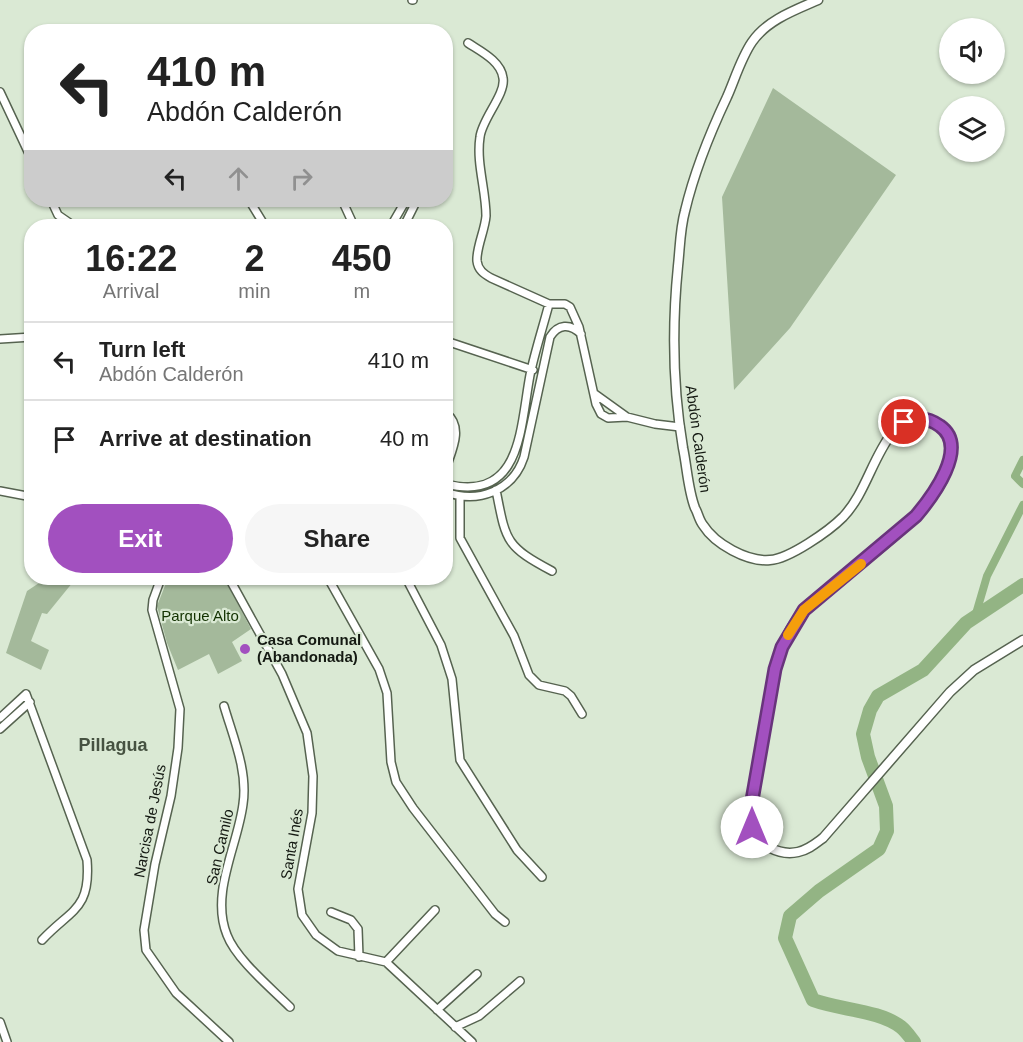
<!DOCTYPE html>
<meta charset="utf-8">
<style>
body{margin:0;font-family:Helvetica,sans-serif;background:#f6f6f6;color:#222;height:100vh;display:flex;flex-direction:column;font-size:22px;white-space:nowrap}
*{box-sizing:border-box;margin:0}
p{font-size:20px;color:#767676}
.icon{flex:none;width:33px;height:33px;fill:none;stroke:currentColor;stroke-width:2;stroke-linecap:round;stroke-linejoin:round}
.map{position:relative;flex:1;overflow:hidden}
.drawer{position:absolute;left:24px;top:219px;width:429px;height:366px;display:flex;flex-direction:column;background:#fff;border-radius:24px;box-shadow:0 2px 4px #0004}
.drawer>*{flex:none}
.banner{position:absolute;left:24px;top:24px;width:429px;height:183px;border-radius:24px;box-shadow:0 2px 4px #0004;background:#fff;color:#222;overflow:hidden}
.buttons{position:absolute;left:939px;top:18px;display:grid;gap:12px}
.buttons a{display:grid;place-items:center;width:66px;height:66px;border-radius:50%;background:#fff;box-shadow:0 2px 4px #0004;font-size:30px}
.pin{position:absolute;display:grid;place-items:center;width:51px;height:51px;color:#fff;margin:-26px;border:3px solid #fff;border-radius:50%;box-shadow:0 2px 6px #0007}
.me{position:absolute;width:66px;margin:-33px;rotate:0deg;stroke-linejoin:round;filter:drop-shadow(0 0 4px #0008)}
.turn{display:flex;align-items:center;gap:21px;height:126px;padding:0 24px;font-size:27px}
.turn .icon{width:78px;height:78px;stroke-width:2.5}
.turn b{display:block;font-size:42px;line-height:51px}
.lanes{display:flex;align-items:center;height:57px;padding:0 24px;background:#0003;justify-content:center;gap:30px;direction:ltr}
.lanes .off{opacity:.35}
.eta{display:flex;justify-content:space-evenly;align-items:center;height:102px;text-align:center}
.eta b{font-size:36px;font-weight:700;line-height:42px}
.action{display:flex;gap:12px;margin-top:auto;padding:12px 24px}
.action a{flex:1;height:69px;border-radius:36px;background:#a250bf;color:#fff;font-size:24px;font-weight:700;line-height:69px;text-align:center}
.action a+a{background:#f6f6f6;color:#222}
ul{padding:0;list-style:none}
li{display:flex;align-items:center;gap:18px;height:78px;padding:0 24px;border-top:2px solid #e0e0e0}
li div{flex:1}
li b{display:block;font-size:22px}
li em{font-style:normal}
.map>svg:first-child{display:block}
.green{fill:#a4b99b}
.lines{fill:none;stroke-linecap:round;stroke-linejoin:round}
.canal{stroke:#93b484;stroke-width:8}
.river{stroke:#93b484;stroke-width:14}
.minor-casing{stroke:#566350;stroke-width:10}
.tertiary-casing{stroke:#566350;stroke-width:11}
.minor{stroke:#fff;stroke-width:7}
.tertiary{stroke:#fff;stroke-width:8}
.route-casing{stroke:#69347c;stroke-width:15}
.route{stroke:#a250bf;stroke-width:10}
.slow{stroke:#f59e0b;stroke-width:10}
.poi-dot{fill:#a250bf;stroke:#dae9d4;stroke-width:2}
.labels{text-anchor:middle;stroke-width:4.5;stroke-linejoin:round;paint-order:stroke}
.street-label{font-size:15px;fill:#141912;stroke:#dae9d4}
.park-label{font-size:15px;fill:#123200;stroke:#dae9d4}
.poi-label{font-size:15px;font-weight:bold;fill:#141912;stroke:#dae9d4;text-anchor:start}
.quarter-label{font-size:18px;font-weight:bold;fill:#465241;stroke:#dae9d4}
</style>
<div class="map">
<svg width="1023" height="1042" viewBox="0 0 1023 1042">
<rect width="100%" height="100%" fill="#dae9d4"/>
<path class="green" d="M773 88 896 175 790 328 734 390 722 197Z
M44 578H66L65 579 73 582 47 614 42 613 31 641 49 650 41 670 6 653 27 591 42 581Z
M168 578H224L251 629 232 642 242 661 218 674 209 654 178 670 167 643 157 606Z"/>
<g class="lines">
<path class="canal" d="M1023 460 1015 476 1023 484
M975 617 987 576 1023 505"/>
<path class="river" d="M914 1042C910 1037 906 1031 901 1027 879 1010 840 1010 813 1000L785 938 790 916 819 891 879 849 887 831 886 806 868 757 863 734 870 710 878 696 923 670 966 623 1023 585"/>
<defs>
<path id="minor" d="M412 0H413
M468 43C480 51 501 61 503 78 506 94 482 119 480 137 476 163 486 190 486 216 485 230 476 248 477 261 478 270 484 274 491 278L549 304H565L570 307 579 327 596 404 601 414 608 418 627 417 655 424 680 427
M0 92 32 160
M51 200 58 215 74 226
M249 200 265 226
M342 200 354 226
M179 225 180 226
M391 226 406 200
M404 226 417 200
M0 339 32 337
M446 341 533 370
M595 394 627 417
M446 413C464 427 452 450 446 468
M446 484C522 503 520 428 530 375 535 351 543 327 549 304
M496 490C506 541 505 546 552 571
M0 491 32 497
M446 492C478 504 513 491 524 457L550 337C558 324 570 323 581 334
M460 497V538L514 636 529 675 539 685 565 691 571 696 582 714
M161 578 153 600 152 610 180 709 178 748 171 796 155 864 144 930 146 950 176 993 229 1042
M229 578 282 674 307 733 313 776 312 813 298 889 302 915 316 935 338 951 386 962 472 1042
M328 578 379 669 387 693 391 762 396 782 413 808 495 914 505 922
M406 578 441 645 452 679 460 760 517 850 542 877
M224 706C233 737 248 771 243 804 238 845 210 893 227 935 236 959 271 988 290 1007
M0 718 26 694 87 860C91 910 71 909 42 940
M0 729 30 702
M331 912 351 920 358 929 359 957
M386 962 435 910
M437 1010 477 974
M0 1022 7 1042
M455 1027 479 1016 520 981"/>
<path id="tertiary" d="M818 0C795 10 767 20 752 42 741 58 735 79 727 97 710 133 694 173 685 211 680 229 680 248 678 266 672 326 673 389 683 448 687 467 688 490 695 508 698 513 699 520 703 525 715 544 747 562 770 560 789 559 829 531 843 517 865 494 872 459 892 433 908 410 949 415 951 446 955 509 843 570 805 610 789 626 781 648 775 669L751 806C751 812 751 819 752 826 756 845 780 856 798 852 808 850 815 844 823 838L950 692 974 670 1023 640"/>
</defs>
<use href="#minor" class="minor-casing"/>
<use href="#tertiary" class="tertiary-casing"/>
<use href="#minor" class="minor"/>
<use href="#tertiary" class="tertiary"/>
</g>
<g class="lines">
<defs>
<path id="route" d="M752 827 751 806 775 669 782 647 804 610 916 516C932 497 970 447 940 426 928 417 916 417 904 422"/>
</defs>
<use href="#route" class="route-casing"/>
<use href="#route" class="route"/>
<path class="slow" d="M788 635 804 610 861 564"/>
</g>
<circle class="poi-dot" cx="245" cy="649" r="6"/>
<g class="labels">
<g class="street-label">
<text transform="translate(698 439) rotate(82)" y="5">Abdón Calderón</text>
<text transform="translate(150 821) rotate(-79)" y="5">Narcisa de Jesús</text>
<text transform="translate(292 844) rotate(-80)" y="5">Santa Inés</text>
<text transform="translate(220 847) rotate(-77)" y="5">San Camilo</text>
</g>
<g class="park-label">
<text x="200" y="621">Parque Alto</text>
</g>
<g class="poi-label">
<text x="257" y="645">Casa Comunal<tspan x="257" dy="17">(Abandonada)</tspan></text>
</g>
<g class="quarter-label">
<text x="113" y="751">Pillagua</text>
</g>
</g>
</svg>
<div class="buttons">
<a><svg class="icon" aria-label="sound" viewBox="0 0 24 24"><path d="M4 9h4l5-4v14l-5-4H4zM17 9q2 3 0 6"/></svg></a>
<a><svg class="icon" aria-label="layers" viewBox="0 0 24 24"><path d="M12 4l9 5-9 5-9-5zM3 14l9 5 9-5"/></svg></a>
</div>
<div class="pin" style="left:904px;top:422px;background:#d93025"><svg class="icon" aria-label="arrive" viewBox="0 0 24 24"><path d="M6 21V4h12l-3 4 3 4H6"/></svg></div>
<svg class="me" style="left:752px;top:827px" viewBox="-20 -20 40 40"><circle r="19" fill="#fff"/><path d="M0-13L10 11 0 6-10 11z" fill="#a250bf"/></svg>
<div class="banner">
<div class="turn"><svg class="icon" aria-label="left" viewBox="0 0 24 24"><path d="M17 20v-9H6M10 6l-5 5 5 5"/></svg><div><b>410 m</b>Abdón Calderón</div></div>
<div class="lanes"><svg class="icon" aria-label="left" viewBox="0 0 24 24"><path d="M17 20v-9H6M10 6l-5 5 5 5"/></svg><svg class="icon off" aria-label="ahead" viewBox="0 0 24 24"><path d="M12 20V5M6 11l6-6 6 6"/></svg><svg class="icon off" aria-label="right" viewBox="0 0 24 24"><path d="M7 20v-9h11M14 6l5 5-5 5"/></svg></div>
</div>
<section class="drawer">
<div class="eta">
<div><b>16:22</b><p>Arrival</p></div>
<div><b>2</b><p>min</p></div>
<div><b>450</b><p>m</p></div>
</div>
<ul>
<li><svg class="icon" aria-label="left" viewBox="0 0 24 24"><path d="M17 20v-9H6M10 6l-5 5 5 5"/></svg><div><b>Turn left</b><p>Abdón Calderón</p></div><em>410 m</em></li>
<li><svg class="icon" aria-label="arrive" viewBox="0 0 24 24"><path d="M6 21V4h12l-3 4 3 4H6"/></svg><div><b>Arrive at destination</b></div><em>40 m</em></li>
</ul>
<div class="action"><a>Exit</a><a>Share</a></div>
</section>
</div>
